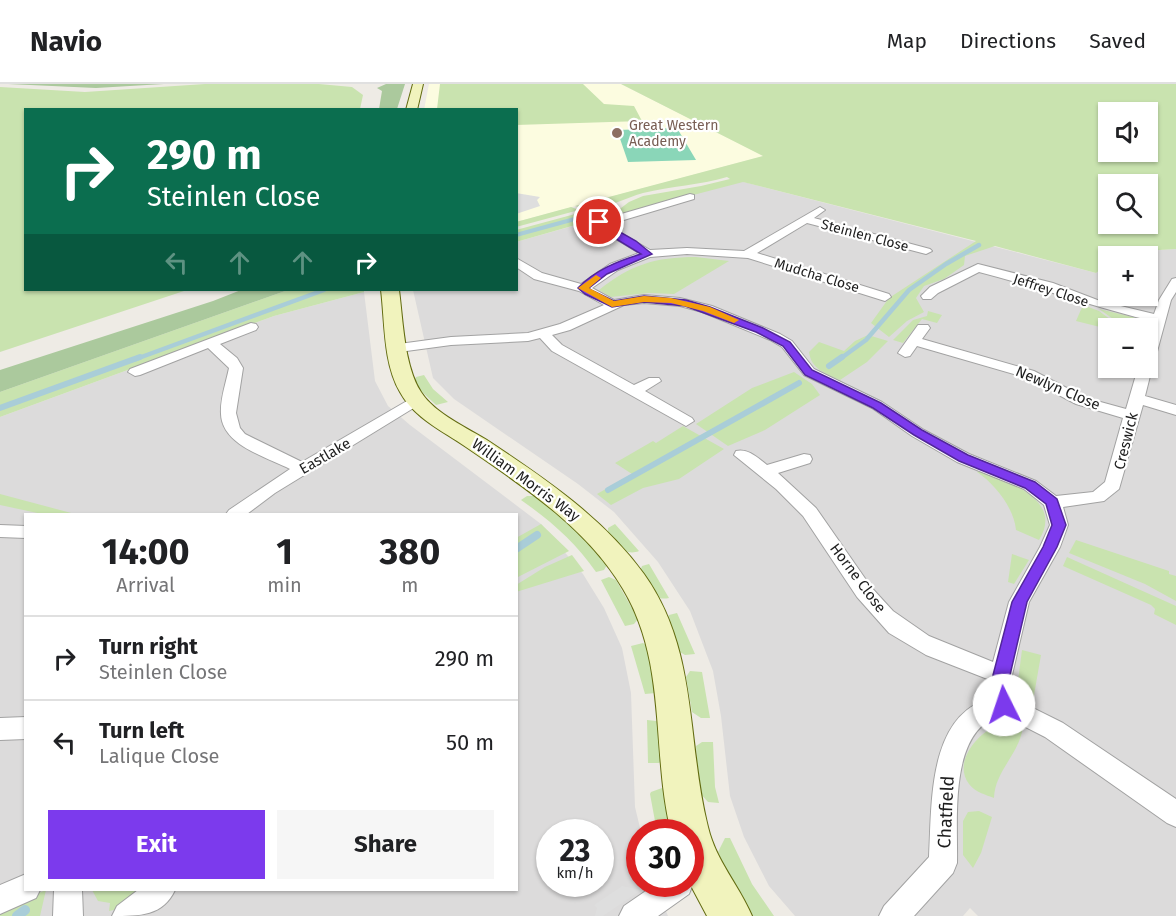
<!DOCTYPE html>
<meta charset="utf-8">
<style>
body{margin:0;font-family:"Fira Sans",sans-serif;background:#f6f6f6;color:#202124;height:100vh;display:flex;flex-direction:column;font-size:22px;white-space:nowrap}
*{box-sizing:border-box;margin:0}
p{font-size:20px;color:#757577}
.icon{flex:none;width:33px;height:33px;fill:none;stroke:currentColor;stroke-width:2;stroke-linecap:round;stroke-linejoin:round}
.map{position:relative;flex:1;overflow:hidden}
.side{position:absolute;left:24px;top:429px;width:494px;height:378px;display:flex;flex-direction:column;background:#fff;border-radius:0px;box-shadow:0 2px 4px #0004}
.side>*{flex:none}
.guide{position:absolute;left:24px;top:24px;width:494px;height:183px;border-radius:0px;box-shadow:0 2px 4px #0004;background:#0b6e4f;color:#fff;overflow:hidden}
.controls{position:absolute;left:1098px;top:18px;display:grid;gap:12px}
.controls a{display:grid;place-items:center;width:60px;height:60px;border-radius:0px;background:#fff;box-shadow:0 2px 4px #0004;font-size:30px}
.speed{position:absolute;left:536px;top:735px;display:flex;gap:12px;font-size:30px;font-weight:700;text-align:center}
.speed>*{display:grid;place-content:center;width:78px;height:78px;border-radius:50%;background:#fff;box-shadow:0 2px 4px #0004;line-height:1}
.speed small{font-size:15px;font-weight:400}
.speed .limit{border:9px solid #d22;background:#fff;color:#111}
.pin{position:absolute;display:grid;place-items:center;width:51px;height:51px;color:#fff;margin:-26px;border:3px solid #fff;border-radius:50%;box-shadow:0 2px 6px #0007}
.me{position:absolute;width:66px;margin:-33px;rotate:356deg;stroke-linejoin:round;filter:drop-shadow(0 0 4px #0008)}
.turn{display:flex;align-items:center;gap:21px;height:126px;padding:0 24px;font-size:27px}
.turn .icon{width:78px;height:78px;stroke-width:2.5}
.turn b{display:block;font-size:42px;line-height:51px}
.lanes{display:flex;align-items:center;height:57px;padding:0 24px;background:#0003;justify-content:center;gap:30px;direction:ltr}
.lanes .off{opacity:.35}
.eta{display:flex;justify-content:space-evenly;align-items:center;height:102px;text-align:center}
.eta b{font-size:36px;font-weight:700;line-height:42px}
.primary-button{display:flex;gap:12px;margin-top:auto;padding:12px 24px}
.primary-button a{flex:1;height:69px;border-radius:0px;background:#7c3aed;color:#fff;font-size:24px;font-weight:700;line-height:69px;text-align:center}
.primary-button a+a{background:#f6f6f6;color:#202124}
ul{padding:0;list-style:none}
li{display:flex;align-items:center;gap:18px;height:84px;padding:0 24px;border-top:2px solid #e0e0e0}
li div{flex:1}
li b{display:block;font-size:22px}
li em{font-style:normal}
header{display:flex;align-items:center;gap:36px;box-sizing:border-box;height:84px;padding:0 30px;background:#fff;border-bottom:2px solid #e0e0e0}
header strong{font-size:28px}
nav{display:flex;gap:33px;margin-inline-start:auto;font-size:21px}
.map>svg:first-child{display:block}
.residential{fill:#dcdbdb;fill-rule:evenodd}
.education{fill:#fcfce0}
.grass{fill:#c9e3af;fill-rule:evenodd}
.forest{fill:#abc99d}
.pitch{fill:#8ad6b8}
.parking{fill:#dedede}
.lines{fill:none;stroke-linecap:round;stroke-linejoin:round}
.stream-far4{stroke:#a9cdd8;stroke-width:4}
.stream-far3{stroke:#a9cdd8;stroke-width:4.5}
.stream-far2{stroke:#a9cdd8;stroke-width:6}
.stream-far1{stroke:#a9cdd8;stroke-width:8}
.stream{stroke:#a9cdd8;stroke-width:10}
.street-casing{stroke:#a2a2a2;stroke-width:2}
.secondary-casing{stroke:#626b0f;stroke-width:2}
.street{fill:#fff;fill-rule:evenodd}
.secondary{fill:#f1f3bd;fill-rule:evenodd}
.route{fill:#7c3aed;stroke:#51269a;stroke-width:1.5}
.slow{fill:#f59e0b}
.education-dot{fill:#8d6e63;stroke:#fff;stroke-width:2}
.labels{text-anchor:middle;stroke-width:4.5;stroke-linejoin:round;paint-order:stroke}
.far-education-label{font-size:14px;fill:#785e54;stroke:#fff;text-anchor:start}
.far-street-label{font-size:14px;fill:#1e1e1e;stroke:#fff}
.street-label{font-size:15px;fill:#1e1e1e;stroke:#fff}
.near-street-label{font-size:18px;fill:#1e1e1e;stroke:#fff}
</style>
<header>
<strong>Navio</strong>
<nav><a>Map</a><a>Directions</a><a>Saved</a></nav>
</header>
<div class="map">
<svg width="1176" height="832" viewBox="0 0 1176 832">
<rect width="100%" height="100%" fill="#eeebe5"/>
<path class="residential" d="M736 96 1096 189 1108 180V212H1148V172H1120L1126 168 1176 165V832H978L970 824 963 832H795L769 802 744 753 730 712 721 632 713 587 690 527 658 478 614 428 578 400 454 315 433 294 413 206H516V158ZM1108 244H1148V284H1108Z
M364 208 375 297 388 322 410 341 541 440 583 490 604 524 622 564 631 609 635 723 641 748H639V800H655L668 832H0V333L274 232ZM26 430H516V806H26ZM549 748H600V800H549Z"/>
<path class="education" d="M429 0H621L764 72 516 138V26H424Z"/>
<path class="grass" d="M205 0H319L352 3 363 11 360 25 26 26V206H187L0 268V3L85 8Z
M440 0H583L604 20 634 22 642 37 516 41V26L437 25Z
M621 0H1176V165L1126 168 1120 172H1108V180L1096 189 995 162 965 172 964 181 944 195 924 202 916 214 924 228 907 237 889 253 871 239 889 214 976 157 743 98 609 133 629 118 643 112 701 102 730 95 727 93C700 101 671 102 643 109 621 115 599 130 575 122L763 72ZM1108 28H1148V68H1108ZM1108 100H1148V140H1108Z
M571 123 579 126 516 143V138Z
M590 126 598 127 607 132 516 158V146Z
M696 173 729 177 674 210 648 209 611 213 599 206C630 181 655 173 696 173Z
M288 206H364V208L274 232 0 333V308Z
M1083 221 1099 227 1122 244 1108 245 1076 237Z
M1099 225 1137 234 1143 239 1142 244H1126Z
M928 227 942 231 937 239 922 235 903 259 893 256 913 236 927 232Z
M868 251 888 257 867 278 840 296C826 290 811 285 809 268L819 258 844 267 855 257Z
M794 288 812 300 820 311 765 346 728 362 696 340 752 304Z
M424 291 433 305 448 318 436 321 419 305 415 296 416 293Z
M683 342 724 365 679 395 643 404 611 421 597 410 632 390 615 379 653 357 656 359Z
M981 386C1009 398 1064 416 1039 456L1016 446C1014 424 995 400 977 388Z
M0 410 75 430H42L0 421Z
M527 412H534L572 441 607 481 604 486 596 488C575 458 551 437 521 416Z
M541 440 569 467 516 494V454Z
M615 440 639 467C624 473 617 459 608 448V444Z
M1076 456 1169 487V490L1176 492V517L1145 500 1069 469Z
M1012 470 1029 476 1014 500 1008 498Z
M572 471 584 487 516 508V501L545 483Z
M1067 473 1176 522V541L1154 530 1155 525 1151 521 1063 482Z
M649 480 669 514C651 518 647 500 640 487L642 482Z
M609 493 616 496 638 535 634 540 625 542 601 496Z
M677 529 695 570 685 571 678 567 666 536 669 531Z
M643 559 649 563 656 609 645 610 631 562Z
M1022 566 1041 571 1034 611 1028 625 1016 612Z
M690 587 702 588 710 634H701L692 628 686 593Z
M647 636 656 637 665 644 666 673 659 679H648Z
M1005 638 1023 642C1020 670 995 686 994 714 986 711 975 708 969 700 951 676 982 644 1005 638Z
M702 658H713L715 703 719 719 708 718 699 708 696 662Z
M662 704 665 705 677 748H657L650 710 651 708Z
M979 727 992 733 981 769 973 784 963 771V737L968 728Z
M725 754H730L752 800 774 832H753L732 800 718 768Z
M46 806 40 832H0V824Z
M92 806H145L118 825 109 827 110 819 98 817Z"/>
<path class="forest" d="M8 0H164L96 4Z
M386 0H405L397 25H379L382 7 377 4Z
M241 206H288L0 308V286L213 217Z"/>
<path class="pitch" d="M677 44 696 76 628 78 617 46Z"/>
<path class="parking" d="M516 109 540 113 537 116 540 122 516 130Z
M622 802 641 806 603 832H595L597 824 594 821Z"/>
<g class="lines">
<path class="stream-far4" d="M516 151 593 130"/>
<path class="stream-far3" d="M136 275 324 206
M840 275 866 256 909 206 946 180 979 161"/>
<path class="stream-far2" d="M829 282 842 273
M0 324 140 273
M608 406 799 299"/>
<path class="stream-far1" d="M516 465 537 451"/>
<path class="stream" d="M17 832 25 826"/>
<defs>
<path id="street" d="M690 110 694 111V115L607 141 650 166 687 164 744 167 820 123 825 126 814 134 930 165 932 167 926 170 807 139 757 169 889 210 891 213 885 217 748 174 687 170 650 173 618 186 592 204 614 216 644 211 680 214 712 222 780 250 792 257 814 285 882 318 924 346 969 370 1036 397 1056 412 1093 408 1105 398 1123 334 1076 320 1024 293 917 262 910 272 905 273 898 269 900 266 918 241H928L930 244 922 255 1034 287 1086 314 1126 325 1138 284H1148V280L1150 281 1152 284 1145 312 1176 321V331L1143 321 1119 405 1104 417 1063 423 1068 441 1060 463 1029 518 1012 591 1015 615 1063 639 1176 715V743L1167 739 1045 653 1002 631C948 645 958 735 957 779L953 789 914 832H879L884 822 929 773C932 721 927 630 992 614L990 596 926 571 889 549 857 513 803 432 776 405 734 371 736 367C748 364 758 374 767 381L804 370 810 371 812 375 810 379 778 389 816 424 871 503 893 527 929 552 993 578 1009 518 1040 463 1050 441 1044 421 1024 405 957 378 912 352 872 324 804 291 782 263 770 256 702 228 680 222 644 219 624 221 570 246 552 251 562 261 634 301 649 294H659L661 297 645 307 692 334 694 337 686 342 552 267 540 254 528 257 451 261 399 268 392 264 399 260 451 253 528 249 560 240 604 221 579 207 534 195 516 183V174L542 189 581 200 610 180 639 169 594 142V138Z
M978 180 1053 199 1100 217 1154 230 1159 216 1172 195 1176 194V208L1171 216 1155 275 1148 279V253L1152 237C1094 223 1038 203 979 188L938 209 931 215H923L921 212 930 203Z
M251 239 256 240 258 243 256 246 220 260 237 274 243 284 236 329 240 344 245 350 302 378 412 314H422L425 317 275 409 247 430H226L229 426 290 385C266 373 222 361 221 330 220 315 226 299 229 284L208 264 140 291 135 292 128 288 130 285Z
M0 441 26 442V454L0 453Z
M26 633V655L0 656V634Z
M26 790V806H40L36 814 0 830V801Z
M690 793 693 800 689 810 658 832H619L624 822 656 800H690Z
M54 806H82L83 832H53Z
M138 806H175C163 832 140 832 112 832L117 822Z"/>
<path id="secondary" d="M413 0H423L417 26H406Z
M381 206H399C403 236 404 282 421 308 435 330 468 344 490 358 547 396 603 434 644 490 699 567 686 657 708 743 716 777 739 801 752 832H707L690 800V748H671C651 668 668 580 623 505 587 444 523 402 466 363 443 347 414 334 400 308 383 279 385 238 381 206Z"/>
</defs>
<use href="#street" class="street-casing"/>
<use href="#secondary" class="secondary-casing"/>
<use href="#street" class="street"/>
<use href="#secondary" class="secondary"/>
</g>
<path class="route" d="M599 136 636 157 652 170 607 190 589 204 591 206 614 217 644 212 686 216 710 223 763 244 790 258 812 286 881 319 922 346 968 371 1035 398 1057 415 1066 441 1057 463 1027 518 1010 591 1012 621 1010 626 1004 629 997 626 995 621 993 591 1012 518 1043 463 1052 441 1046 420 1025 404 959 377 914 351 873 324 805 291 783 262 756 248 685 222 644 218 612 223 585 210 578 204C595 186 618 177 641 170L598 144 595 138Z"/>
<path class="slow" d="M596 191 601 194 589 204 614 217 644 212 671 214 710 223 739 236 734 239 703 227 671 219 644 218 612 223 578 204Z"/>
<circle class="education-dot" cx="617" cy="49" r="6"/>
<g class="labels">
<g class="far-education-label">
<text x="629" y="46">Great Western<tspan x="629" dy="16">Academy</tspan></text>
</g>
<g class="far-street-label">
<text transform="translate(865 151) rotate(15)" y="5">Steinlen Close</text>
<text transform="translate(817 191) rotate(17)" y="5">Mudcha Close</text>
<text transform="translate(1051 206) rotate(18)" y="5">Jeffrey Close</text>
</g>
<g class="street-label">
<text transform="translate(1058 304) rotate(23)" y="5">Newlyn Close</text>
<text transform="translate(1126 357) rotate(-76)" y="5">Creswick</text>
<text transform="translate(325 372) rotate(-30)" y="5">Eastlake</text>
<text transform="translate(526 396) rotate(36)" y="5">William Morris Way</text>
<text transform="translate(858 494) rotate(53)" y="5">Horne Close</text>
</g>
<g class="near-street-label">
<text transform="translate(946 728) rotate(-87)" y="6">Chatfield</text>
</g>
</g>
</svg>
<div class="controls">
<a><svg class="icon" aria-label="sound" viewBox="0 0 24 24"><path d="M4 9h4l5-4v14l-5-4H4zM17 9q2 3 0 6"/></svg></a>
<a><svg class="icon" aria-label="search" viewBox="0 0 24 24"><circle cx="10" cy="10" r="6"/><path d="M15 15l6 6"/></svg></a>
<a>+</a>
<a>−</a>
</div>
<div class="speed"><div>23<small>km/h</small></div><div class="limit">30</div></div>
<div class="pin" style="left:599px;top:138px;background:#d93025"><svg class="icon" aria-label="arrive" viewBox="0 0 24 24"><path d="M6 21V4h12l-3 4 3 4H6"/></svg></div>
<svg class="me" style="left:1004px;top:621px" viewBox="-20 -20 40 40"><circle r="19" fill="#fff"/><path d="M0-13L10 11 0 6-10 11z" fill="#7c3aed"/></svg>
<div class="guide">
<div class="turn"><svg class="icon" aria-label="right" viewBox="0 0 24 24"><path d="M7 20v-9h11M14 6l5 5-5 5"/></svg><div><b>290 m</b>Steinlen Close</div></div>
<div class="lanes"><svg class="icon off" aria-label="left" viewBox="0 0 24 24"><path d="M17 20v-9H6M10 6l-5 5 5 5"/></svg><svg class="icon off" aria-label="ahead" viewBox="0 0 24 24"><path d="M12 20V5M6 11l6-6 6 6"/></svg><svg class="icon off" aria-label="ahead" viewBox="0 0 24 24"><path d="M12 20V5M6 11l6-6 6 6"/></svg><svg class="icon" aria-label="right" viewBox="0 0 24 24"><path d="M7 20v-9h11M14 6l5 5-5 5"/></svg></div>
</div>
<section class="side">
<div class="eta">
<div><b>14:00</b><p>Arrival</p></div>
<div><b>1</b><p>min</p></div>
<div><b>380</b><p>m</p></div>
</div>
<ul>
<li><svg class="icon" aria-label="right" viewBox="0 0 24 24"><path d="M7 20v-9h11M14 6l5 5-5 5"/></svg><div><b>Turn right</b><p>Steinlen Close</p></div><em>290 m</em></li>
<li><svg class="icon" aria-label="left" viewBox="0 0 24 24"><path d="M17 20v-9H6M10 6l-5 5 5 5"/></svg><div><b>Turn left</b><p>Lalique Close</p></div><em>50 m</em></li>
</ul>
<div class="primary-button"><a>Exit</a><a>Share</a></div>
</section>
</div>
